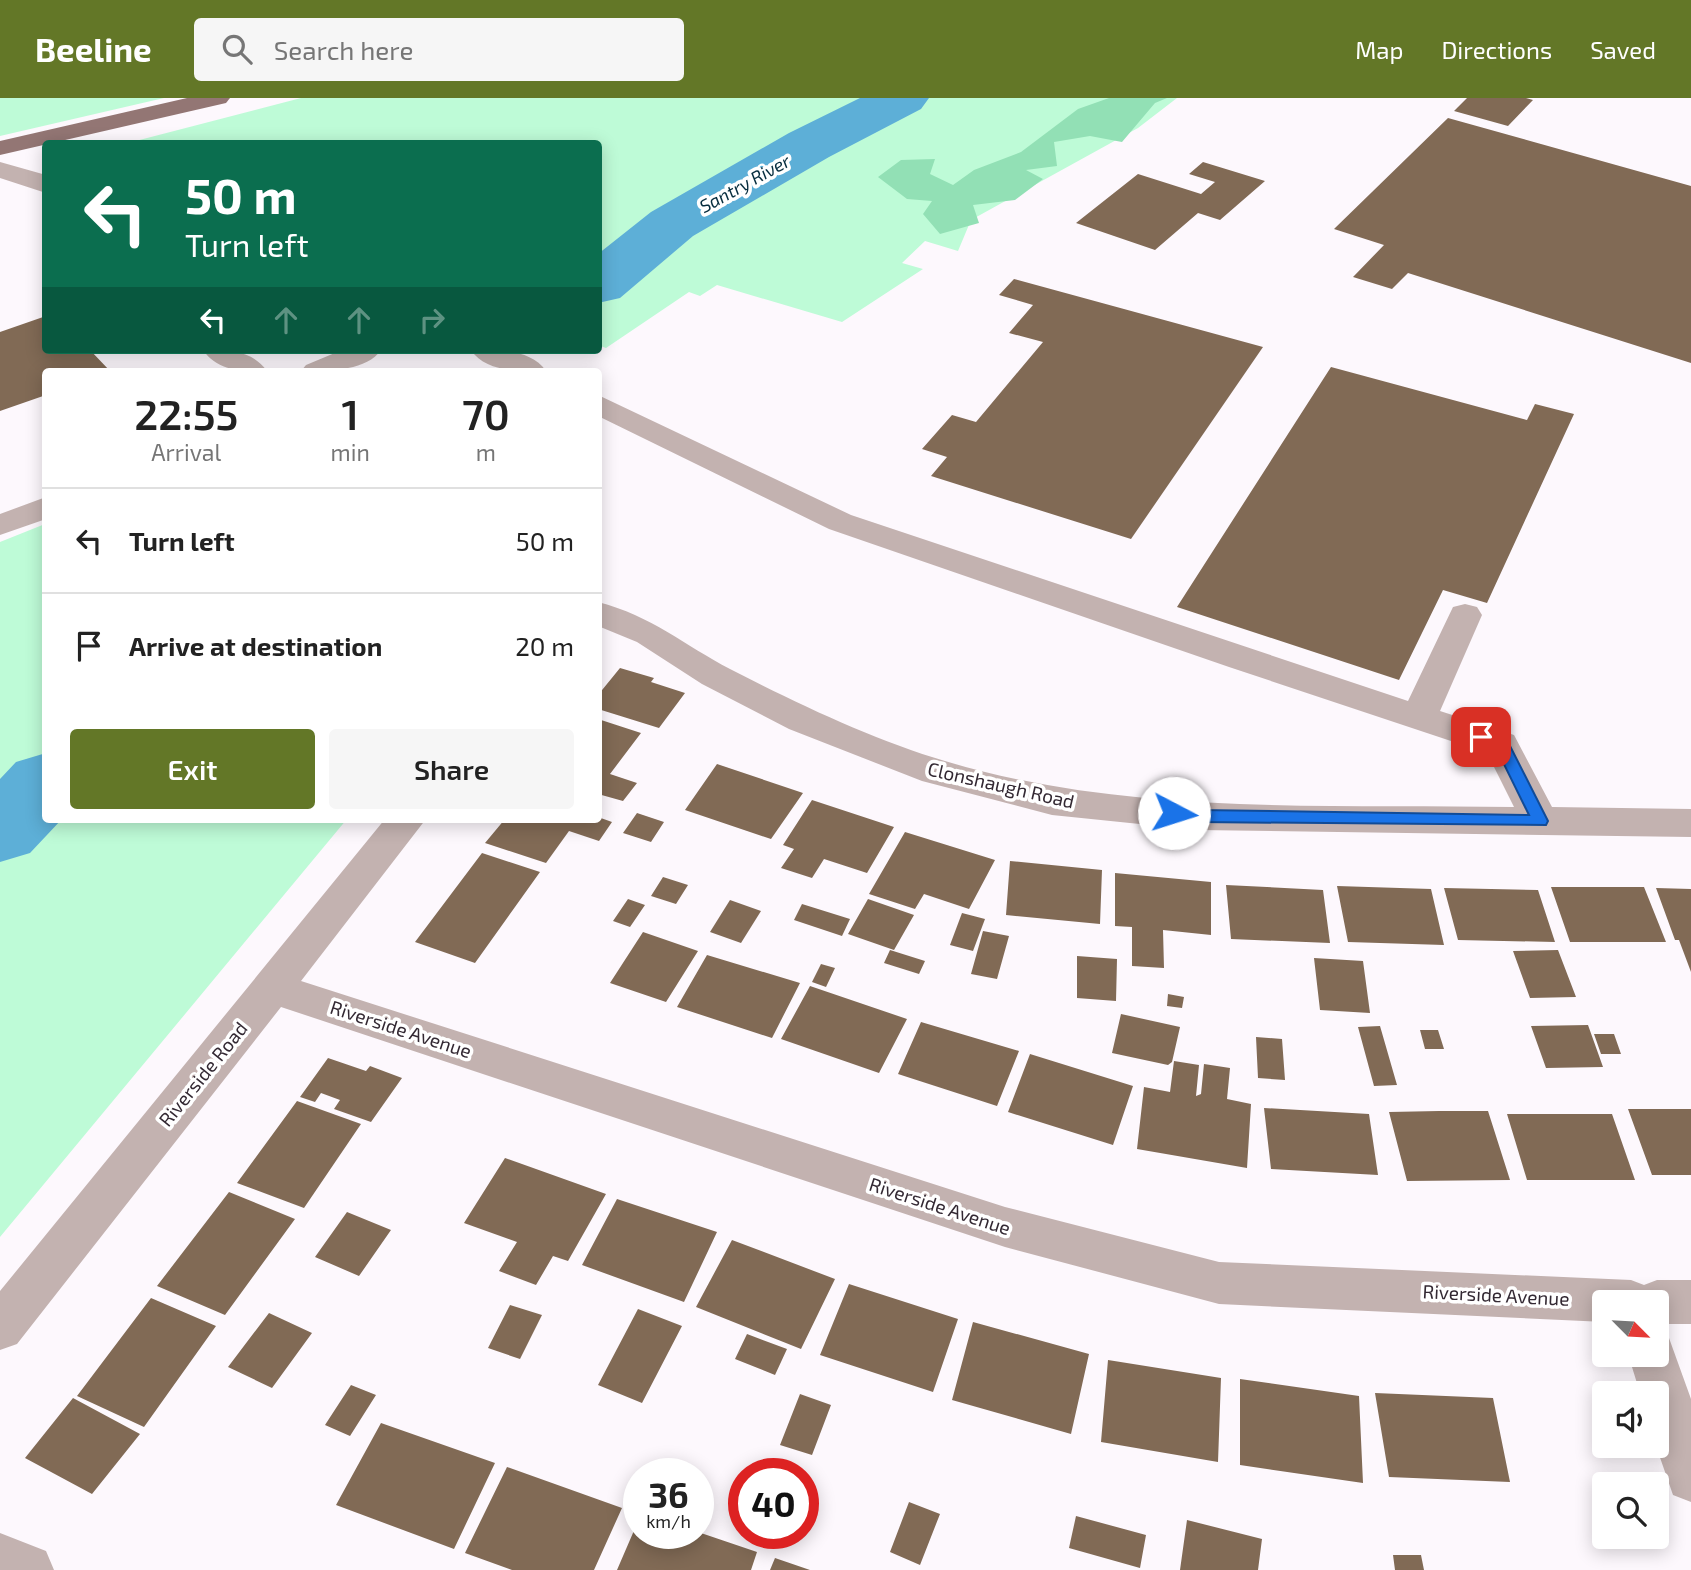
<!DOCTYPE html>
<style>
body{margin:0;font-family:"Exo 2",sans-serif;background:#f6f6f6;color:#222;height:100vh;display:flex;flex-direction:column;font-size:26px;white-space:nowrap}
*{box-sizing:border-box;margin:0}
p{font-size:23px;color:#767676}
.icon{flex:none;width:38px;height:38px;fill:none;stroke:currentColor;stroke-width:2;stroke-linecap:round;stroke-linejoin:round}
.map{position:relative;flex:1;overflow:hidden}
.details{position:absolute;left:42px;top:270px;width:560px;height:455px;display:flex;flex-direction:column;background:#fff;border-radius:7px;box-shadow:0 4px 18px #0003}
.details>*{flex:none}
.banner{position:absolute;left:42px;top:42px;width:560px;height:214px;border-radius:7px;box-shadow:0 4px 18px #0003;background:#0b6e4f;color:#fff;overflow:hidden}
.needle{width:46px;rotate:114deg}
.controls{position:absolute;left:1592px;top:1192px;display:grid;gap:14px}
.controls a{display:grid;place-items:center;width:77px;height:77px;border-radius:7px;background:#fff;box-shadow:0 4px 18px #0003;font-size:35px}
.speed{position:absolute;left:623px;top:1360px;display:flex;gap:14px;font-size:35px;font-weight:700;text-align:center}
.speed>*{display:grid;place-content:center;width:91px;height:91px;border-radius:50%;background:#fff;box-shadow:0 4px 18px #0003;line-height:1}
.speed small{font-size:18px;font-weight:400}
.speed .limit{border:10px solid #d22;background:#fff;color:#111}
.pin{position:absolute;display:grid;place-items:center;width:60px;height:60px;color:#fff;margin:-30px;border-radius:14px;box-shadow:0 4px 10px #0006}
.me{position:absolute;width:77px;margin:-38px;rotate:95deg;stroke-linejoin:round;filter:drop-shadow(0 0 5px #0008)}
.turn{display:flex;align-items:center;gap:24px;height:147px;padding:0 28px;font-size:32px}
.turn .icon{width:91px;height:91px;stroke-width:2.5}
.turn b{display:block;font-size:49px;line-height:60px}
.lanes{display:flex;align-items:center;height:66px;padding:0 28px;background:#0003;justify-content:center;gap:35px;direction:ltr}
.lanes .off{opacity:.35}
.eta{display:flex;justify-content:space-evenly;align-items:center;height:119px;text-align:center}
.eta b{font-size:42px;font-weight:600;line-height:49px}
.action{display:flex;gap:14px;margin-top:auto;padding:14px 28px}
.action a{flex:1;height:80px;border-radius:7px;background:#637727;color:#fff;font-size:28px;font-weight:600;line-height:80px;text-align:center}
.action a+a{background:#f6f6f6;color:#222}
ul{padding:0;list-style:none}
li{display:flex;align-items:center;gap:21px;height:105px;padding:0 28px;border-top:2px solid #e0e0e0}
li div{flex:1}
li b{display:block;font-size:26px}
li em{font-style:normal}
header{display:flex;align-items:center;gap:42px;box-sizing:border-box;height:98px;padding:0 35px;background:#637727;color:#fff}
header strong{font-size:33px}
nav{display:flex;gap:38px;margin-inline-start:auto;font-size:24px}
.search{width:490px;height:63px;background:#f6f6f6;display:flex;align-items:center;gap:18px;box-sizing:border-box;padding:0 24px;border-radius:7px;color:#767676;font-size:26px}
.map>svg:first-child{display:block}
.green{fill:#befbd7}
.forest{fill:#92e0b5}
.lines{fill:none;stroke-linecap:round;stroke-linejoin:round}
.river{fill:#5dafd7;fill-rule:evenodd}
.building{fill:#816a55}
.minor{fill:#c3b2b0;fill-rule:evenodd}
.major{fill:#937674;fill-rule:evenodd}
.route{fill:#1a73e8;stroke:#114b97;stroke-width:2}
.labels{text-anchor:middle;stroke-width:7;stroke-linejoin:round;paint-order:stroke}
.far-water-label{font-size:18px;font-style:italic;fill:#062d3e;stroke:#fff}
.street-label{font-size:19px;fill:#332933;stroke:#fff}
</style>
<header>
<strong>Beeline</strong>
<div class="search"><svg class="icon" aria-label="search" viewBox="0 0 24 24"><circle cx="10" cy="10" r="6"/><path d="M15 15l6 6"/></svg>Search here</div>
<nav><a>Map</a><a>Directions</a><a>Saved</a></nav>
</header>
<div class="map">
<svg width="1691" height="1472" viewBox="0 0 1691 1472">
<rect width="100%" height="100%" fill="#fdf8fd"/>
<path class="green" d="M0 0H164L0 38Z
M301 0H1177L1138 30 971 122 958 153 925 143 902 165 923 171 842 224 717 187 700 198 689 194 606 250 598 247V46H124Z
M45 426 46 721H347L0 1139V444Z"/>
<path class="forest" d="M1109 0H1167L1155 5 1122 44 1090 38 1054 44 1057 68 1026 72 1043 81 1015 102 973 107 979 125 940 136 923 116 932 103 907 101 878 79 901 62 935 61 930 76 953 87 974 72 1021 54 1078 11Z"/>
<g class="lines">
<path class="river" d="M860 0H929L921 11 829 59 693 138 620 200 598 205V156L651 114 789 35Z
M46 655V721H62L30 755 0 764V681L16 664Z"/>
</g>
<path class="building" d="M1467 0H1526L1533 2 1508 28 1454 13Z
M1448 20 1691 88V265L1408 175 1392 191 1353 179 1384 147 1334 131Z
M1203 64 1265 83 1220 122 1198 115 1155 152 1076 125 1138 76 1201 96 1215 84 1189 76Z
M1014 181 1263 249 1131 441 931 378 947 359 922 351 952 317 976 324 1043 244 1009 235 1033 207 999 197Z
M46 218V252H90L110 273H46V297L0 313V234Z
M1331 269 1527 322 1535 306 1574 316 1487 505 1443 492 1399 582 1177 509Z
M620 570 654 580 651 584 685 595 659 630 598 611V597Z
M598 621 641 635 610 676 637 685 623 703 598 696Z
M717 666 803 695 771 741 685 712Z
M812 702 894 729 867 775 824 761 812 780 781 770 794 751 783 747Z
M637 715 664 724 651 744 623 735Z
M598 719 612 724 599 743 569 733 546 765 485 745 505 721Z
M905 734 995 762 969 811 924 796 915 811 869 796Z
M482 755 540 774 475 865 415 844Z
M1010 763 1102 772 1100 826 1006 817Z
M1115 775 1211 784V837L1163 832 1164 870 1132 868V829L1115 828Z
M663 779 688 787 676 806 651 798Z
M1226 787 1323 792 1330 845 1231 841Z
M1337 788 1431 791 1444 847 1348 844Z
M1551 789H1644L1666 844H1570Z
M1444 790 1538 792 1555 844 1458 842Z
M1656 790 1691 791V874L1679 842H1675Z
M628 801 645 807 630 829 613 823Z
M868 801 914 817 894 852 848 836Z
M730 802 761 813 741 845 710 834Z
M802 806 850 821 842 838 794 822Z
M962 815 985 821 973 853 950 847Z
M983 833 1009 838 997 881 971 876Z
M643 834 698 853 666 904 610 885Z
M890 852 925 863 919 876 884 865Z
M1558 852 1576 899 1530 900 1513 853Z
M707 857 800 885 772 940 677 909Z
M1077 858 1117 861 1116 903 1077 900Z
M1314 860 1363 863 1370 915 1320 912Z
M821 866 835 870 826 889 812 884Z
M810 888 907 921 879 975 781 941Z
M1168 896 1184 899 1182 910 1167 908Z
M1121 916 1180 929 1172 964 1168 967 1112 955Z
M921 924 1019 953 997 1008 898 976Z
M1588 927 1603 969 1546 970 1531 928Z
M1380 928 1397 987 1374 988 1358 929Z
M1420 932H1438L1444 951H1425Z
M1594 936H1614L1621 956H1601Z
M1256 939 1282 941 1285 982 1258 980Z
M1030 956 1133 988 1113 1047 1008 1014Z
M328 960 366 973 370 968 402 980 371 1024 334 1011 340 1002 321 995 315 1004 300 999Z
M1174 963 1199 967 1196 998 1201 996 1204 966 1230 970 1227 1001 1251 1006 1247 1070 1137 1051 1144 989 1170 994Z
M297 1003 361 1026 304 1110 237 1085Z
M1264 1010 1369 1016 1378 1077 1271 1071Z
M1628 1011H1691V1077H1652Z
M1439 1013H1488L1510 1082 1407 1083 1389 1014Z
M1507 1016H1612L1635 1082H1527Z
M505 1060 606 1096 568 1163 553 1158 536 1187 499 1173 517 1144 464 1125Z
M229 1094 295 1121 225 1217 157 1188Z
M617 1101 717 1134 684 1204 582 1167Z
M347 1114 391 1132 359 1178 315 1159Z
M732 1142 835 1181 801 1251 696 1209Z
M849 1186 958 1221 933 1294 820 1257Z
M151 1200 216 1228 144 1329 77 1298Z
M510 1207 542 1217 520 1261 488 1250Z
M638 1211 682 1228 642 1305 598 1287Z
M269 1215 312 1235 272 1290 228 1269Z
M973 1224 1089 1256 1071 1336 952 1302Z
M747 1236 787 1251 775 1277 735 1261Z
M1108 1262 1221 1280 1218 1364 1101 1344Z
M1240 1281 1359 1298 1363 1385 1240 1367Z
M351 1287 376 1297 350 1338 325 1327Z
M1375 1295 1493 1300 1510 1384 1389 1379Z
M800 1296 831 1307 812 1357 780 1347Z
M73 1300 140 1336 92 1396 25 1360Z
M381 1325 495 1365 454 1451 336 1407Z
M507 1369 622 1410 594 1472H512L465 1455Z
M909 1404 940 1416 920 1467 890 1454Z
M1076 1418 1146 1437 1140 1470 1069 1450Z
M639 1421V1435L698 1434 757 1454 751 1472H617Z
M1187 1422 1262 1441 1258 1472H1180Z
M1393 1457H1421L1424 1472H1395Z
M775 1460 810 1472H770Z"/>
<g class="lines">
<path class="minor" d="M0 64 46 77V95L0 80Z
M203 252C227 252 251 251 267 273 243 273 218 274 203 252Z
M342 252H381C366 274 325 273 301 273L306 267Z
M471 252C495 252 530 250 546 273 521 273 486 275 471 252Z
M598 297 851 417 1408 603 1453 509 1465 506 1477 509 1482 517 1440 613 1514 637 1552 709 1691 711V739L1198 732 1052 717 922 683 789 631 702 586 637 544 598 528V504C652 518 684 547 730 571 796 605 874 642 945 663 1127 718 1325 706 1514 709L1487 655 1229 569 829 431 598 318Z
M46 399V421L0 437V416Z
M385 721H426L301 883 1005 1109 1219 1164 1631 1182 1644 1187 1657 1182H1691V1226H1657V1204H1605V1224L1219 1206 1005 1149 281 909 17 1246 0 1252V1193Z
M1657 1235 1669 1240 1691 1301V1404L1673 1397 1656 1348 1657 1295H1640L1628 1256H1657Z
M0 1435 46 1453 54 1472H0Z"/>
<path class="major" d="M187 0H230L226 5 0 57V43Z"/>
</g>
<path class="route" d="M1481 634 1507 642 1548 723 1546 727 1198 724 1174 721 1166 715 1174 710 1198 712 1529 717 1496 650 1475 643 1473 639Z"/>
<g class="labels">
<g class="far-water-label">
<text transform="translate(745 86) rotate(-29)" y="6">Santry River</text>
</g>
<g class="street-label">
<text transform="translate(1001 687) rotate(13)" y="7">Clonshaugh Road</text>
<text transform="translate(401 931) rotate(18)" y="7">Riverside Avenue</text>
<text transform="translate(203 976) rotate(-51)" y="7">Riverside Road</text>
<text transform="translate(940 1108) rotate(18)" y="7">Riverside Avenue</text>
<text transform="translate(1496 1197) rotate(3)" y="7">Riverside Avenue</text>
</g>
</g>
</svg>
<div class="controls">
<a><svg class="needle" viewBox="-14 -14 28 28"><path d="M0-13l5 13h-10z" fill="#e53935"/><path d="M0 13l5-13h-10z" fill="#767676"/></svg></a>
<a><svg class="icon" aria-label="sound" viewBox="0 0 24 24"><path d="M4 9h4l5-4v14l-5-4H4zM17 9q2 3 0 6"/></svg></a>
<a><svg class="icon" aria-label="search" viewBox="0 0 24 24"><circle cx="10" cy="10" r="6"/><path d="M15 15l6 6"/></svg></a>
</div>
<div class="speed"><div>36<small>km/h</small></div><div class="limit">40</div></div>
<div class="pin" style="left:1481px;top:639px;background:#d93025"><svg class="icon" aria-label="arrive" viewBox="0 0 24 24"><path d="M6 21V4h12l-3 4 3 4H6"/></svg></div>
<svg class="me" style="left:1174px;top:715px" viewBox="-20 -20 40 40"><circle r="19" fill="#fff"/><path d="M0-13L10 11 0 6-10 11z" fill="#1a73e8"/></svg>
<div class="banner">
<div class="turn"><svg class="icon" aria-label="left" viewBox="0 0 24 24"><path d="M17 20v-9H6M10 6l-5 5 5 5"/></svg><div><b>50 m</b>Turn left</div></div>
<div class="lanes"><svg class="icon" aria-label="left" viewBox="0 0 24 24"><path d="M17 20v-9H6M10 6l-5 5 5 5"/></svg><svg class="icon off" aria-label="ahead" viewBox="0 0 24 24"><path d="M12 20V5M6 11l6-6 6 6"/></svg><svg class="icon off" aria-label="ahead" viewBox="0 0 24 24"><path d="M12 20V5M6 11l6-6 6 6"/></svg><svg class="icon off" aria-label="right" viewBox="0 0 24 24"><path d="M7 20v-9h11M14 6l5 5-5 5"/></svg></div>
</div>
<section class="details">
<div class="eta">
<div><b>22:55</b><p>Arrival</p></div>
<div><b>1</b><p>min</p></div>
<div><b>70</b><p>m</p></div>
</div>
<ul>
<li><svg class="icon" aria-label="left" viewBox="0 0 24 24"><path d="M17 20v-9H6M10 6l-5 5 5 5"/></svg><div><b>Turn left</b></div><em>50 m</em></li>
<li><svg class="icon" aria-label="arrive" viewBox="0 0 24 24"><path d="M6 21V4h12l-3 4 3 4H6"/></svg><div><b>Arrive at destination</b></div><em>20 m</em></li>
</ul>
<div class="action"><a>Exit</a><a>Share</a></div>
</section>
</div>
